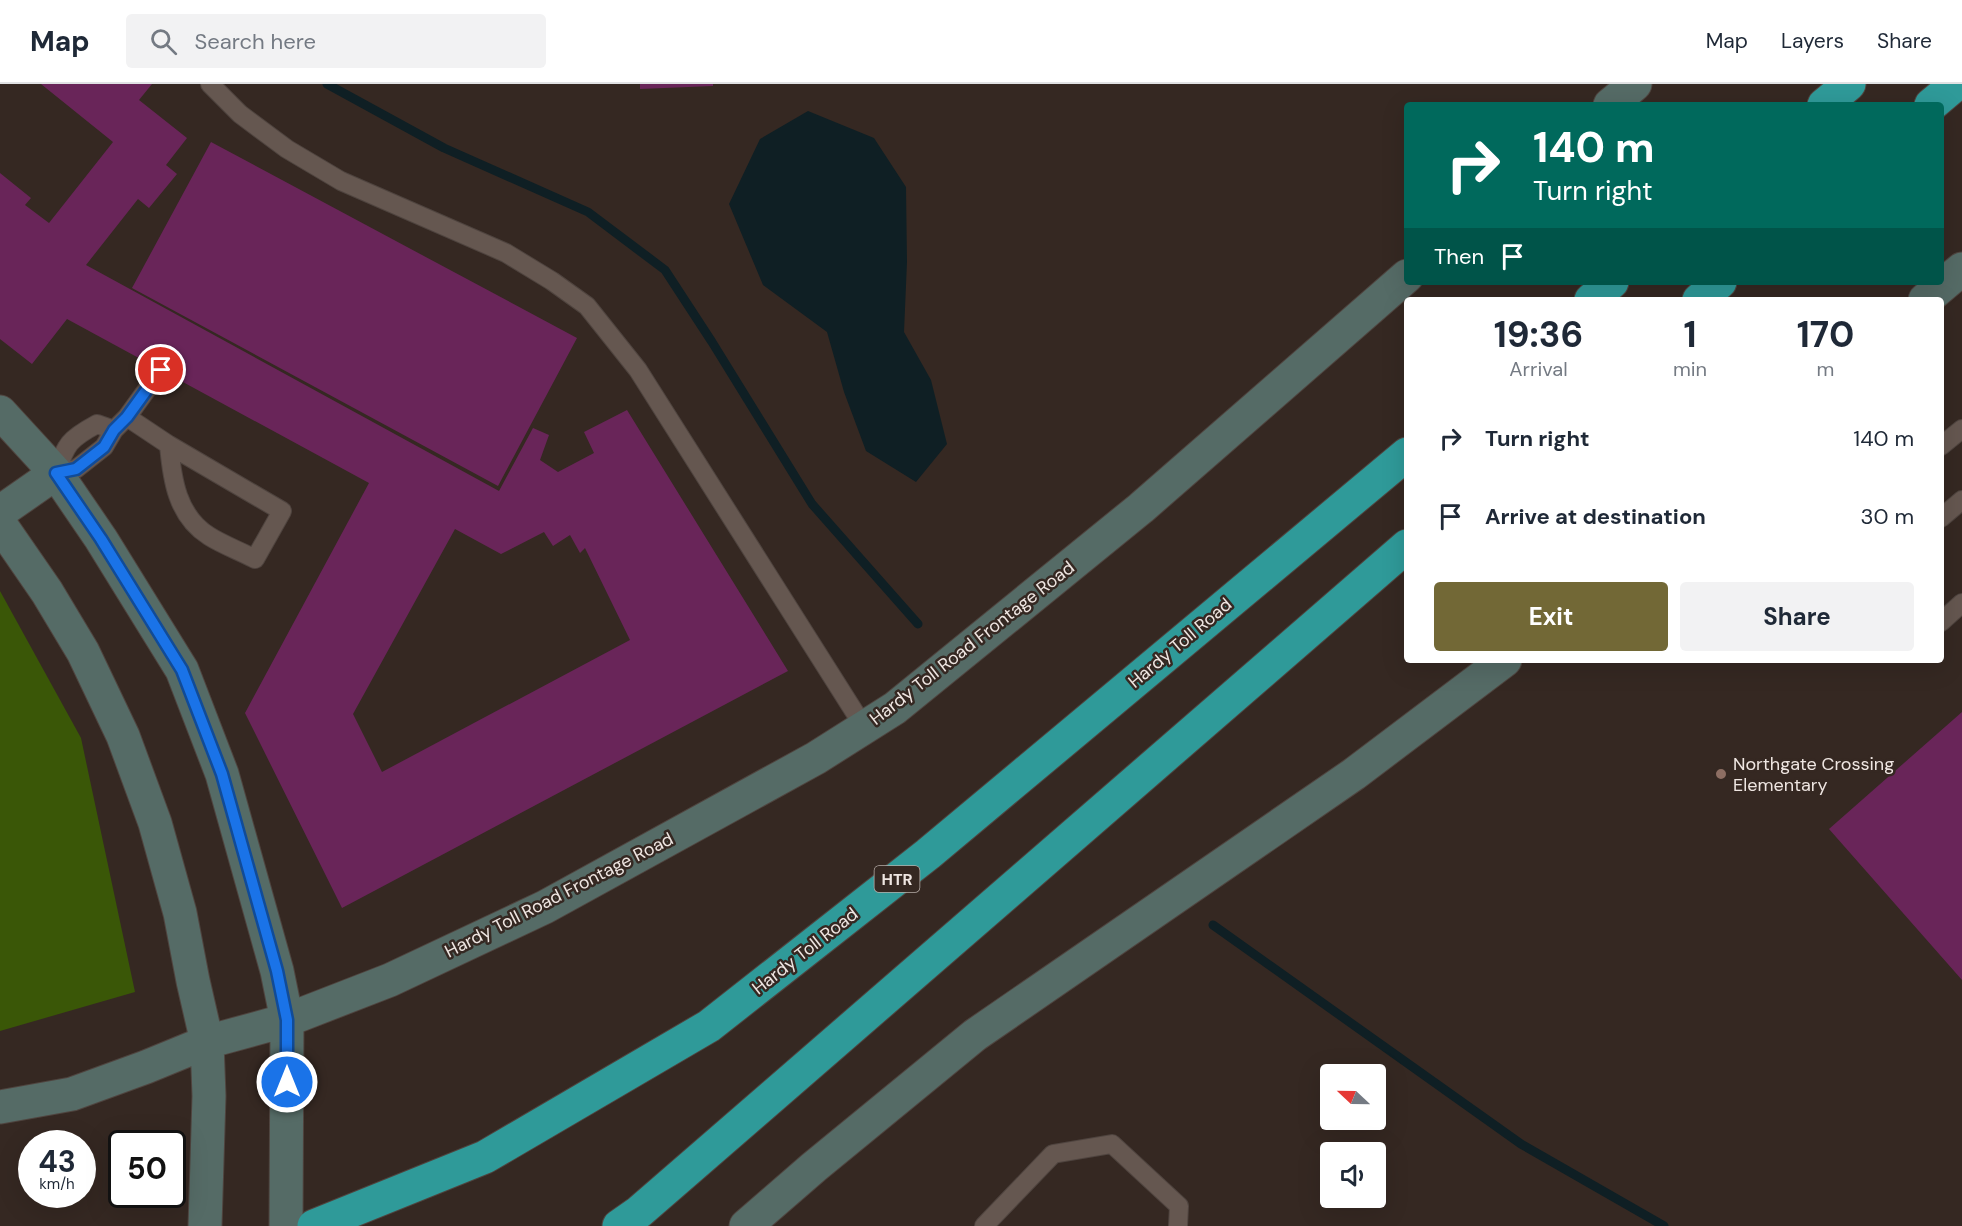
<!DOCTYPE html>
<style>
body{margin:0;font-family:"DM Sans",sans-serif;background:#f2f2f3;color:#1f2937;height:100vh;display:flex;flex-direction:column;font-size:22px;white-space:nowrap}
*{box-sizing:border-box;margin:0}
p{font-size:20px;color:#747a83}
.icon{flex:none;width:33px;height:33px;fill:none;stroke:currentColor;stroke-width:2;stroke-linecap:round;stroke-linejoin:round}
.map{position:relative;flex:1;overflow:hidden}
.drawer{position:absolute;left:1404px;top:213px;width:540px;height:366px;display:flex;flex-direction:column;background:#fff;border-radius:6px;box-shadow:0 6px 24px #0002}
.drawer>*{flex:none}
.banner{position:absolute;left:1404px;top:18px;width:540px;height:183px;border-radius:6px;box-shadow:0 6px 24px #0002;background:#00695c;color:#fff;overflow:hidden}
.needle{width:39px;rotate:292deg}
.buttons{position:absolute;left:1320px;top:980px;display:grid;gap:12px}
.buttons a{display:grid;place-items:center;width:66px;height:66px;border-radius:6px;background:#fff;box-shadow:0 6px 24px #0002;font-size:30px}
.speed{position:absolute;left:18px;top:1046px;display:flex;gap:12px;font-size:30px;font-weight:700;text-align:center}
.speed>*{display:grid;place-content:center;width:78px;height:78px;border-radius:50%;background:#fff;box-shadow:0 6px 24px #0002;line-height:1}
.speed small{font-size:15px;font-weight:400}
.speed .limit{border:3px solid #111;border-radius:9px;background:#fff;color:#111}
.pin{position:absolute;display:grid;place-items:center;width:51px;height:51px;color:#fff;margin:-26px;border:3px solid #fff;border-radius:50%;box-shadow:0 2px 6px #0007}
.me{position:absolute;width:66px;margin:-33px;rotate:0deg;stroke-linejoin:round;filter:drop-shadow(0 0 4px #0008)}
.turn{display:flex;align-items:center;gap:21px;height:126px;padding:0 30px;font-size:27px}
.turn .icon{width:78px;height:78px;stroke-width:2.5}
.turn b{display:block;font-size:42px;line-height:51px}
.then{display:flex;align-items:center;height:57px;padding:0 30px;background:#0003;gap:12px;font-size:22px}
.eta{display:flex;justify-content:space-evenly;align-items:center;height:102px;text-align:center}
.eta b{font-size:36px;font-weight:700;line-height:42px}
.primary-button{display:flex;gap:12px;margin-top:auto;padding:12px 30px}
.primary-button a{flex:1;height:69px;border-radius:6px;background:#726836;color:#fff;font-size:24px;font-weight:700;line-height:69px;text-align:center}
.primary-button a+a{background:#f2f2f3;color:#1f2937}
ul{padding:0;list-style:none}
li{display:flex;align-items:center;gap:18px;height:78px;padding:0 30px}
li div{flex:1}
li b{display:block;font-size:22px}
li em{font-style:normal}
header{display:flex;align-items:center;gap:36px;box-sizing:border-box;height:84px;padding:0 30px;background:#fff;border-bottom:2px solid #e0e1e3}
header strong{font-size:28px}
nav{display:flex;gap:33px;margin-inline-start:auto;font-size:21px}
.search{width:420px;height:54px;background:#f2f2f3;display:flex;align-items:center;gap:15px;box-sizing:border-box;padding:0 21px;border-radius:6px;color:#747a83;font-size:22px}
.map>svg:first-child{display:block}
.green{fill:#3a5707}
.water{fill:#0f1f24}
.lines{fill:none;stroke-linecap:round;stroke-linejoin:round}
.stream{stroke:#0f1f24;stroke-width:9}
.building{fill:#692559;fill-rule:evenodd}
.lane-casing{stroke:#4f443f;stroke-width:20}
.secondary-casing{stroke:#4f443f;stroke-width:35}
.highway-casing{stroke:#4f443f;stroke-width:35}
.lane{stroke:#655750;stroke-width:18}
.secondary{stroke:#556b66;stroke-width:33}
.highway{stroke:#2f9a99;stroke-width:33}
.route-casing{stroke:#114b97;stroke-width:15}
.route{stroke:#1a73e8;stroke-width:10}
.education-dot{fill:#8d6e63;stroke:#352822;stroke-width:2}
.labels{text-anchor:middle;stroke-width:5;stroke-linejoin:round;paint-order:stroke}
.shield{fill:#352822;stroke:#b7ada8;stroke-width:1.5}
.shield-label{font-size:16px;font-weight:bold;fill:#efe6e2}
.street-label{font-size:18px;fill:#efe6e2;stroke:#352822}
.poi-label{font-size:18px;fill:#efe6e2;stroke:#352822;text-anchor:start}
</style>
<header>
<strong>Map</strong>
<div class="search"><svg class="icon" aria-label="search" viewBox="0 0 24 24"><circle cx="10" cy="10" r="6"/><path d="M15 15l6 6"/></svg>Search here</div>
<nav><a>Map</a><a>Layers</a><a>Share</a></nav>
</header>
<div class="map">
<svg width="1962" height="1142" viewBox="0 0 1962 1142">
<rect width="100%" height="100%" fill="#352822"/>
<path class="green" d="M0 507 81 654 135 908 0 947Z"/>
<path class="water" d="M808 27 874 54 906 103 907 178 904 248 931 296 947 360 916 398 866 367 844 308 827 248 763 201 729 120 760 55Z"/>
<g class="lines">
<path class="stream" d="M327 0 444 64 588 128 665 186 712 258 812 420 918 540
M1213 841 1521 1060 1664 1142"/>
</g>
<path class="building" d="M41 0H152L139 16 187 54 166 81 177 90 149 124 138 115 86 181 499 407 533 344 549 351 540 376 558 388 594 369 584 348 627 326 788 587 342 824 245 629 369 399 67 235 32 280 0 255V89L31 114 25 121 49 139 113 58ZM455 445 501 470 544 448 553 462 570 451 580 469 585 464 630 556 382 688 353 630Z
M640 0H713V2L640 5Z
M211 58 577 254 498 402 132 204Z
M1962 628V896L1829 745Z"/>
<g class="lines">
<defs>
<path id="lane" d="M210 0 240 30 287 65 341 97 506 169 552 197 587 222 638 286 864 643
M127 333 161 286
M1941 362 1962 345
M56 389 76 385 104 363 114 346 127 333 169 361C172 395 177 432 209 452 223 461 240 467 255 475L282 427 169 361
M56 389C66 360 69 355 97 340L114 346
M1941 434 1962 416
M1941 538 1962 519
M984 1142 1053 1070 1112 1060 1179 1122 1178 1142"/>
<path id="secondary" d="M1610 21 1635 0
M1925 216 1962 185
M0 328 56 389 101 455 182 586 222 690 277 887 287 936 286 1142
M0 428 56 389
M0 440 47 508 83 568 123 652 155 739 180 829 193 897 207 958 209 1012 205 1142
M0 1023 72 1010 146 983 207 958 287 936 390 896 545 823 816 674 895 624 1141 424 1407 192
M746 1142 814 1083 975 951 1354 690 1505 576"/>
<path id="highway" d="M1824 21 1849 0
M1931 21 1956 0
M1591 216 1612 198
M1699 216 1720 198
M314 1142 485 1073 709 942 928 770 1407 370
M619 1142 639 1128 1407 462"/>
</defs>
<use href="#lane" class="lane-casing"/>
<use href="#secondary" class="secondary-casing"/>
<use href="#highway" class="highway-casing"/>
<use href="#lane" class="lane"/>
<use href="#secondary" class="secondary"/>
<use href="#highway" class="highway"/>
</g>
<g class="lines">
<defs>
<path id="route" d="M161 286 127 333 114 346 104 363 76 385 56 389 101 455 182 586 222 690 277 887 287 936V998"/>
</defs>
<use href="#route" class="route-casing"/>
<use href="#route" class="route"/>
</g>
<circle class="education-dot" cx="1721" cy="690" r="6"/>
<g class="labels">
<rect class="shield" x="874.5" y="782" width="45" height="26" rx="4.5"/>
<g class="shield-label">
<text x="897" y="801">HTR</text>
</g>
<g class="street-label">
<text transform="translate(972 559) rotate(-38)" y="6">Hardy Toll Road Frontage Road</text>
<text transform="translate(1180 559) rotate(-40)" y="6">Hardy Toll Road</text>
<text transform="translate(559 811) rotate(-27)" y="6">Hardy Toll Road Frontage Road</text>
<text transform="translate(805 867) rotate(-38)" y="6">Hardy Toll Road</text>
</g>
<g class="poi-label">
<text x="1733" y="686">Northgate Crossing<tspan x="1733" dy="21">Elementary</tspan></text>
</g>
</g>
</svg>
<div class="buttons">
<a><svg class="needle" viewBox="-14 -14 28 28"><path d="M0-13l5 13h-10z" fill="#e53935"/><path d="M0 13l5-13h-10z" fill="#747a83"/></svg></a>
<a><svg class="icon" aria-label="sound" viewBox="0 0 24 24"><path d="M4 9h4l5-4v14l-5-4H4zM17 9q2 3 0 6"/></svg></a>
</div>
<div class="speed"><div>43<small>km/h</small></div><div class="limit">50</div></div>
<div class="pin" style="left:161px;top:286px;background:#d93025"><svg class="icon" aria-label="arrive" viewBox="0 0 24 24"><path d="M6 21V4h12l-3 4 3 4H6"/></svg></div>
<svg class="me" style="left:287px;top:998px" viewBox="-20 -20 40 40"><circle r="17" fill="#1a73e8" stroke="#fff" stroke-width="3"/><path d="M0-11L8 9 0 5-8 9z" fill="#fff"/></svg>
<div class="banner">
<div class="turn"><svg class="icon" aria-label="right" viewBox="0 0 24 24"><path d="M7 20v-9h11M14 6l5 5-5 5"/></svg><div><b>140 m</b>Turn right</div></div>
<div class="then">Then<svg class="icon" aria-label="arrive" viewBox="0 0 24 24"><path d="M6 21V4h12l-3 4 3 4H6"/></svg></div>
</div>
<section class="drawer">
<div class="eta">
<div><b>19:36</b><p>Arrival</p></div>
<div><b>1</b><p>min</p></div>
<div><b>170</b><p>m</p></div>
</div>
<ul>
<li><svg class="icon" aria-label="right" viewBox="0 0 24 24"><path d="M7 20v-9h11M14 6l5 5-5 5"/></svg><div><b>Turn right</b></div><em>140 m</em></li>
<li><svg class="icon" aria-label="arrive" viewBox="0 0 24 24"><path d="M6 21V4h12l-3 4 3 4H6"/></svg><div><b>Arrive at destination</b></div><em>30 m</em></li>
</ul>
<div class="primary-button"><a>Exit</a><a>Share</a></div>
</section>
</div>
